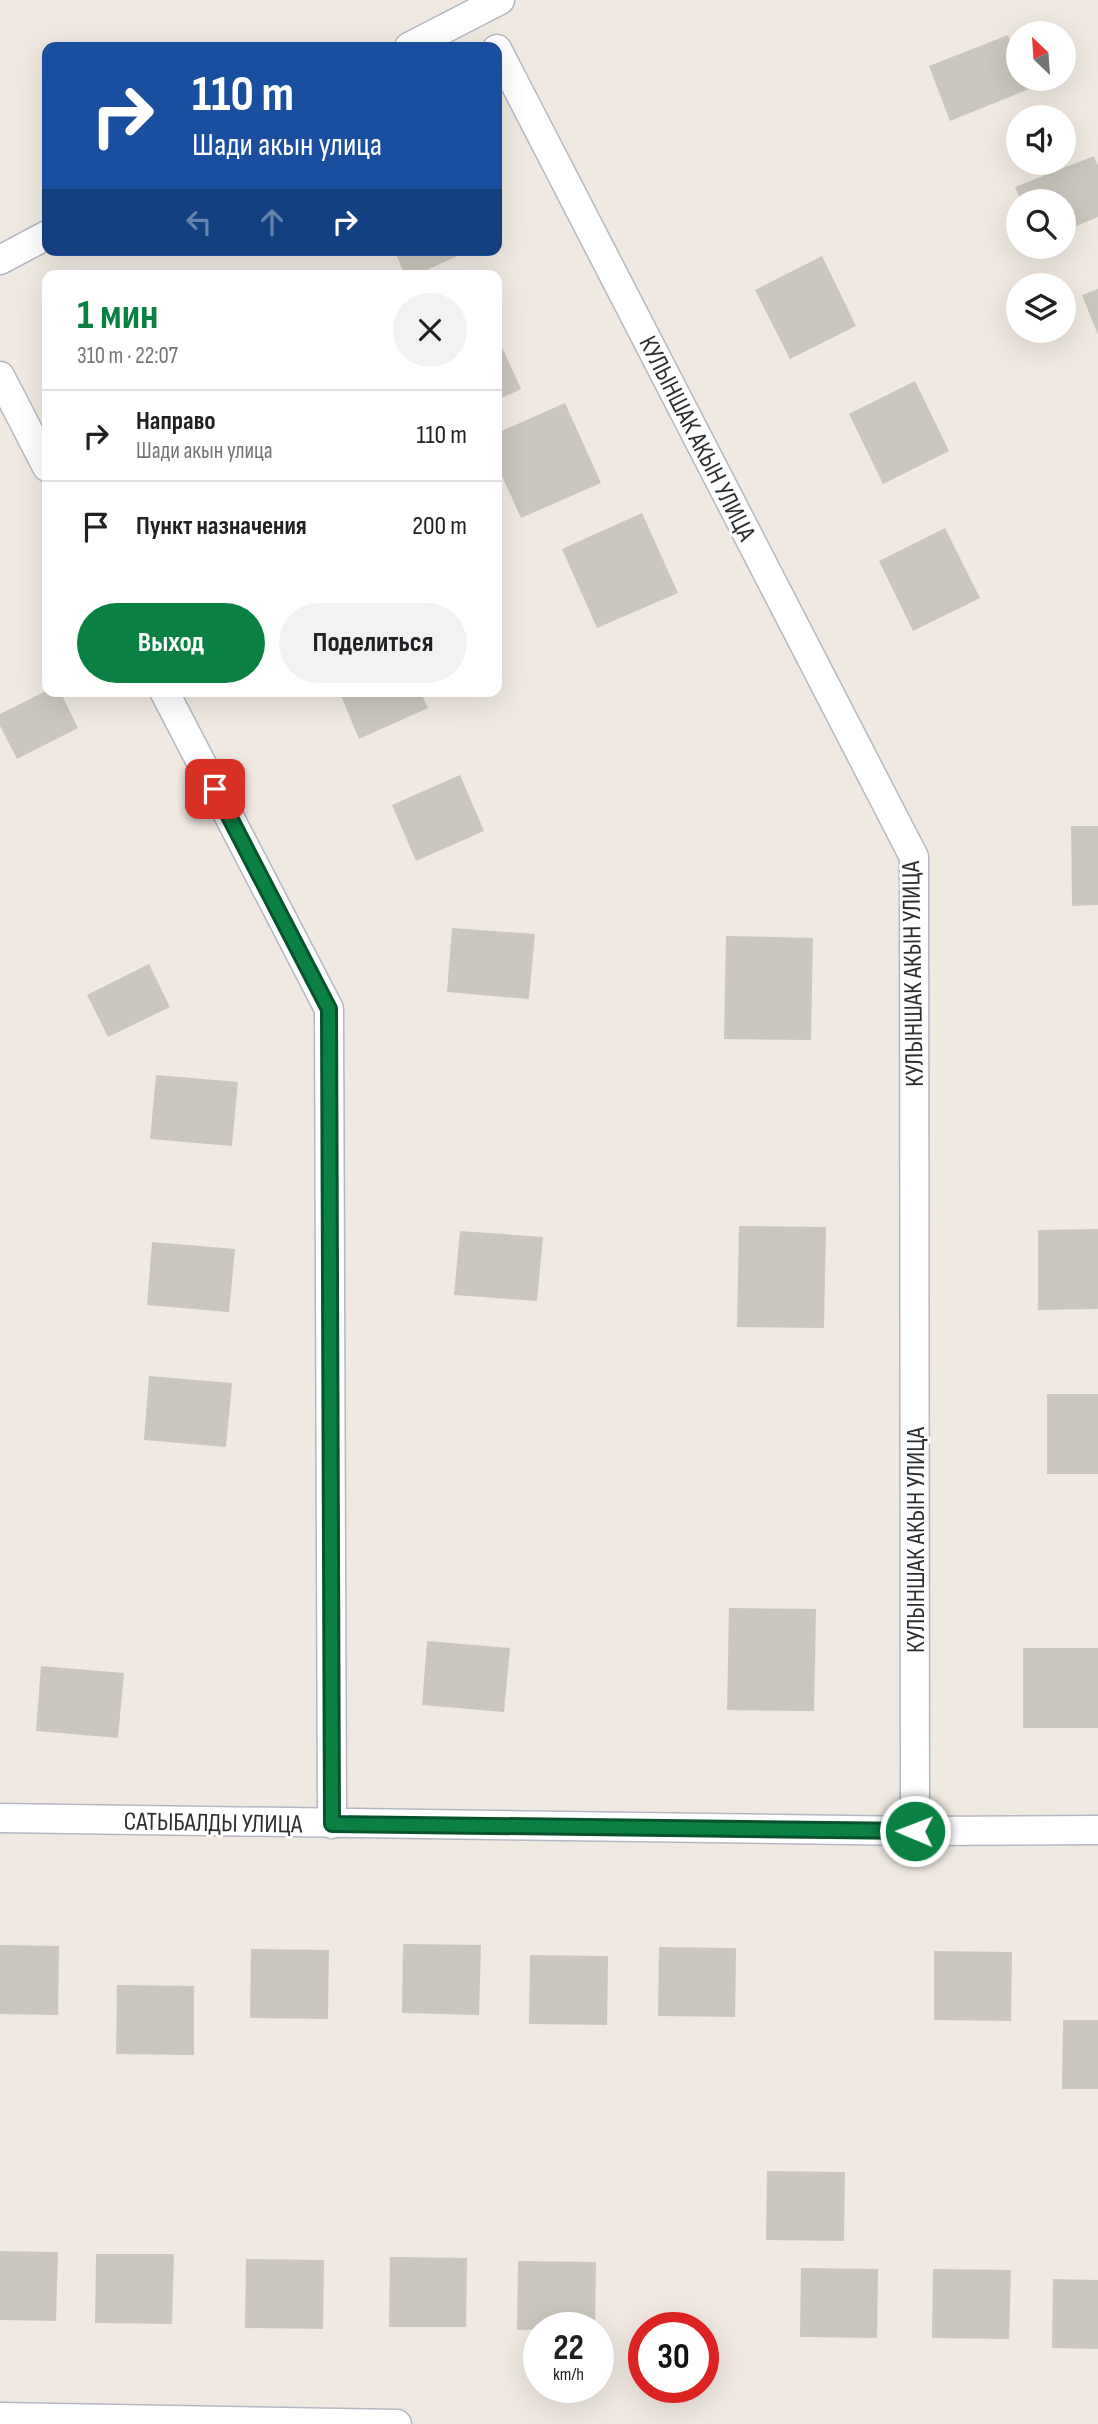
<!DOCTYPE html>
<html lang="ru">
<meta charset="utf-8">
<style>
body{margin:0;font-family:"Sofia Sans Condensed",sans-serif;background:#f2f2f2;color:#202124;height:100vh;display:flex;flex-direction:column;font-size:26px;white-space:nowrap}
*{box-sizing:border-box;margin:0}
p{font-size:23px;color:#757577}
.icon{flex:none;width:38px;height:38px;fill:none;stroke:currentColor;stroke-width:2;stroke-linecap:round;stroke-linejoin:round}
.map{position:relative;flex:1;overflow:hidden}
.panel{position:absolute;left:42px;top:270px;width:460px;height:427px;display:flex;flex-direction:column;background:#fff;border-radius:14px;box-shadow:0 7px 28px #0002}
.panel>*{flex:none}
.banner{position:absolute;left:42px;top:42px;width:460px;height:214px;border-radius:14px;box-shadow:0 7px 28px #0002;background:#1a4fa0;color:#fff;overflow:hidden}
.needle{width:46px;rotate:335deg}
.controls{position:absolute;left:1006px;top:21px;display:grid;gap:14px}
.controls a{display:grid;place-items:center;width:70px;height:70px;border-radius:50%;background:#fff;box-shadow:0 7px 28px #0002;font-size:35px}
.speed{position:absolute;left:523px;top:2312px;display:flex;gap:14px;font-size:35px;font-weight:700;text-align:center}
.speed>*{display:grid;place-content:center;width:91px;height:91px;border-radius:50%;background:#fff;box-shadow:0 7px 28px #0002;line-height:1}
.speed small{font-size:18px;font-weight:400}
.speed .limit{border:10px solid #d22;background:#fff;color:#111}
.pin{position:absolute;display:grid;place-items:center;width:60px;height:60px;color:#fff;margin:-30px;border-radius:14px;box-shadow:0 4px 10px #0006}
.me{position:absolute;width:77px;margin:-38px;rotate:271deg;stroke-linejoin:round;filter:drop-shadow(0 0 5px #0008)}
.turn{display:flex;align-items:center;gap:24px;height:147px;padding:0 35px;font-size:32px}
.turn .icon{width:91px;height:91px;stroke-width:2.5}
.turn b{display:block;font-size:49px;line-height:60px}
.lanes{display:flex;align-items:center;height:66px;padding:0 35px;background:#0003;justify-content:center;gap:35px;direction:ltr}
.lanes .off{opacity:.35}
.round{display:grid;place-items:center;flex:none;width:74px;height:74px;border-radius:37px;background:#f2f2f2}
.head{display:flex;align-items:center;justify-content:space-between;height:119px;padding:0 35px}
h1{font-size:42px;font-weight:700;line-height:52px;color:#0b8043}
.primary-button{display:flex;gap:14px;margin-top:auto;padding:14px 35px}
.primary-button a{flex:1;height:80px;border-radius:42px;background:#0b8043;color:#fff;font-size:28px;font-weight:700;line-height:80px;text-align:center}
.primary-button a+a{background:#f2f2f2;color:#202124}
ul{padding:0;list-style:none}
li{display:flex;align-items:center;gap:21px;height:91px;padding:0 35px;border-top:2px solid #e0e0e0}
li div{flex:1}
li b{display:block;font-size:26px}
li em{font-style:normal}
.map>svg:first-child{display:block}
.building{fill:#cbc7bf}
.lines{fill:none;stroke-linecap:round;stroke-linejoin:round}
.street-casing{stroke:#b4b7c1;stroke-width:31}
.street{stroke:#fff;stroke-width:28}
.route-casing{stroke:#07532c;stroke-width:18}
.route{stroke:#0b8043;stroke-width:12}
.labels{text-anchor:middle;stroke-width:6;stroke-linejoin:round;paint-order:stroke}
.street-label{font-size:26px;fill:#2e2e2e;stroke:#fff}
</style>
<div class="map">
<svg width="1098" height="2424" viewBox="0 0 1098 2424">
<rect width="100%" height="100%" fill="#efe9e1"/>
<path class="building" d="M1008 35 1018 62V79H1025L1029 89 950 121 929 66Z
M1094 156 1098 166V217L1064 231V201H1021L1015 187Z
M394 250H470L416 275H405Z
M822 256 856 326 790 359 755 290Z
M1098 289V335L1082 295Z
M497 336 521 389 497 400Z
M915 381 949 451 883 484 849 414Z
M565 403 601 483 521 518 497 465V433Z
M642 513 678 593 597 628 562 549Z
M945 528 980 598 913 631 879 561Z
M46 691H60L78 728 17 759 0 726V714Z
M339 691H420L428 708 359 739Z
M460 775 484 831 416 861 392 805Z
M1071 826H1098V905L1072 906Z
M452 928 535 934 529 999 447 992Z
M726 936 813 938 811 1040 724 1039Z
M149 964 170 1007 108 1037 87 995Z
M156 1075 238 1082 232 1146 150 1139Z
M739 1226 826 1227 824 1328 737 1327Z
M1098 1229V1309L1038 1310V1230Z
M460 1231 543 1237 537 1301 454 1295Z
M152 1242 235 1249 229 1312 147 1305Z
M149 1376 232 1383 226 1447 144 1440Z
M1047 1394H1098V1474H1047Z
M729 1608 816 1609 814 1711 727 1710Z
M427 1641 510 1648 504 1712 422 1705Z
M1023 1648H1098V1728H1023Z
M41 1666 124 1673 118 1738 36 1731Z
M403 1944 481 1945 479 2015 402 2013Z
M0 1945 59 1946 58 2015 0 2014Z
M659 1947 736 1948 735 2017 658 2016Z
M251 1949 329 1950 328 2019 250 2018Z
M934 1951 1012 1952 1011 2021 934 2020Z
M530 1955 608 1956 607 2025 529 2024Z
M117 1985 194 1986V2055L116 2054Z
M1063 2020H1098V2089H1062Z
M767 2171 845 2172 844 2241 766 2240Z
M0 2251 58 2252 56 2321 0 2320Z
M96 2254H174L172 2324 95 2323Z
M390 2257 467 2258 466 2327H389Z
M246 2259 324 2260 323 2329 245 2328Z
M518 2261 596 2262 595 2328 517 2330Z
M801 2268 878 2269 877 2338 800 2337Z
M933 2269 1011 2270 1009 2339 932 2338Z
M1053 2279 1098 2280V2349L1052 2348Z"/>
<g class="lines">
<defs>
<path id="street" d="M409 47 500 0
M497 49 914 857 915 1831
M0 260 47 235
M0 376 47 467
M164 691 329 1009 332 1824
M0 1818 915 1831 1098 1830
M0 2417 397 2424"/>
</defs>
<use href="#street" class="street-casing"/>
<use href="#street" class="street"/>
</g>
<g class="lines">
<defs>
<path id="route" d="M215 789 329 1009 332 1824 915 1831"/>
</defs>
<use href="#route" class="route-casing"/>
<use href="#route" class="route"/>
</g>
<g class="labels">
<g class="street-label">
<text transform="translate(698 438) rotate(63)" y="9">КУЛЫНШАК АКЫН УЛИЦА</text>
<text transform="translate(912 974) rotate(-91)" y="9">КУЛЫНШАК АКЫН УЛИЦА</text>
<text transform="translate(915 1540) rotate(-90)" y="9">КУЛЫНШАК АКЫН УЛИЦА</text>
<text transform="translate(213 1822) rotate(1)" y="9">САТЫБАЛДЫ УЛИЦА</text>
</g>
</g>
</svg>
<div class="controls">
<a><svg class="needle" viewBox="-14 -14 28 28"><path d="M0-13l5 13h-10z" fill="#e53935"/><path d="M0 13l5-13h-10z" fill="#757577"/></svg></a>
<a><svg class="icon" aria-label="sound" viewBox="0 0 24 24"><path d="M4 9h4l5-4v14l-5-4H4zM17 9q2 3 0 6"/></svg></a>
<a><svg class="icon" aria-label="search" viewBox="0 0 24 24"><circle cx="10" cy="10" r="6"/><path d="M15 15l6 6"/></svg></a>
<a><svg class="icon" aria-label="layers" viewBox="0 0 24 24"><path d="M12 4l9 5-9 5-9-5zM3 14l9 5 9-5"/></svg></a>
</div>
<div class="speed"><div>22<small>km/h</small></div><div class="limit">30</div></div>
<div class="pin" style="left:215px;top:789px;background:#d93025"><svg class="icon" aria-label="arrive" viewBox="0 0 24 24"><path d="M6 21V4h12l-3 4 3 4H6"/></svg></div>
<svg class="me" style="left:915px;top:1831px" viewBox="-20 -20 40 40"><circle r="17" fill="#0b8043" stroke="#fff" stroke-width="3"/><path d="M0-11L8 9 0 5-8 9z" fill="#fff"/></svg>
<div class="banner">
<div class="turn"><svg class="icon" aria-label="right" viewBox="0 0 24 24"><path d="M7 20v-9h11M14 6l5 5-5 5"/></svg><div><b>110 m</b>Шади акын улица</div></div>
<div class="lanes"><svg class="icon off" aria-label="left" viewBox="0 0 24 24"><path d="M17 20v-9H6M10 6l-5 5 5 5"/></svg><svg class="icon off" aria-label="ahead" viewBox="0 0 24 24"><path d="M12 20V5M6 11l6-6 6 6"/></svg><svg class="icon" aria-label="right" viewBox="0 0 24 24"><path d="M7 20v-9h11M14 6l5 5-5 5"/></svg></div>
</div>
<section class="panel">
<div class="head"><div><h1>1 мин</h1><p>310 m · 22:07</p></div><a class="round"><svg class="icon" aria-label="close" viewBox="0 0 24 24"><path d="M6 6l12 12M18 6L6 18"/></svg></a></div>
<ul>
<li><svg class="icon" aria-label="right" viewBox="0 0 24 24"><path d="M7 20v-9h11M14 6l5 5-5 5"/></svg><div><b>Направо</b><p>Шади акын улица</p></div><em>110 m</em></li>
<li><svg class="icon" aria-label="arrive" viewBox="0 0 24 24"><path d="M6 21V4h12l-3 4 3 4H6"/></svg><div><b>Пункт назначения</b></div><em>200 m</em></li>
</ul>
<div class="primary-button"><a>Выход</a><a>Поделиться</a></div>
</section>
</div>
